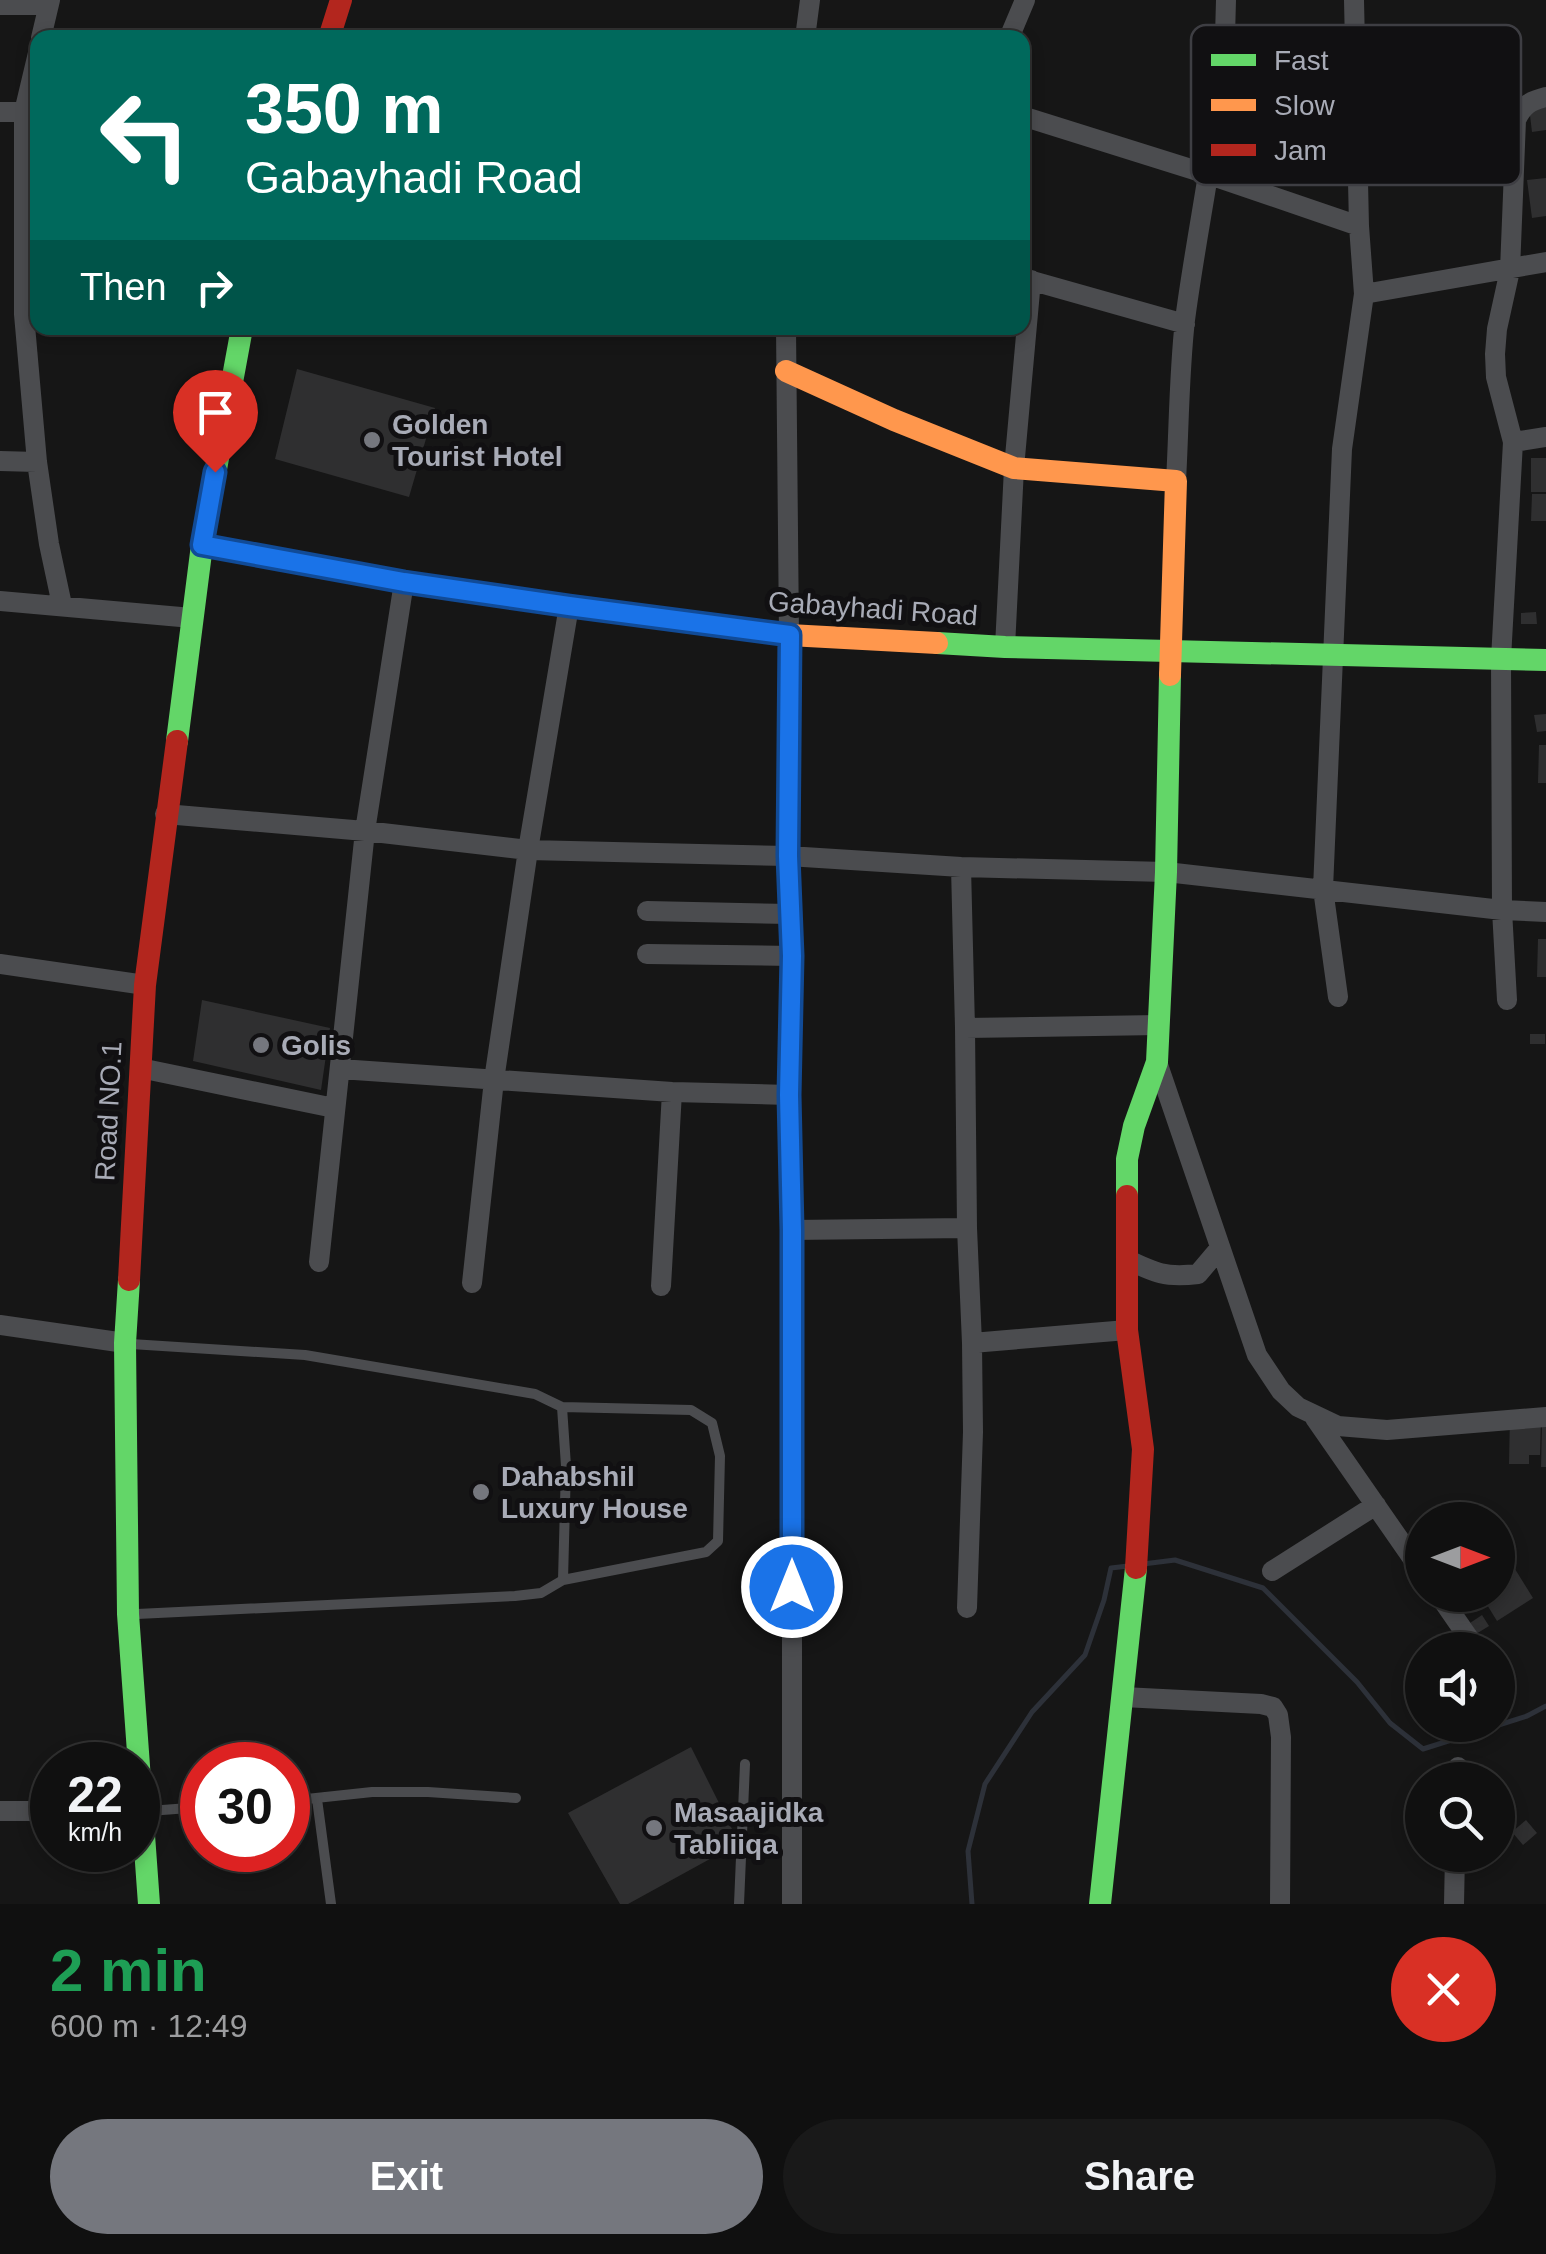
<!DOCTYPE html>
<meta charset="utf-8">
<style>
body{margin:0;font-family:Arial,sans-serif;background:#191919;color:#f1f3f6;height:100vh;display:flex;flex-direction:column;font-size:38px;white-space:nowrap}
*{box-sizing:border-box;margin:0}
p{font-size:32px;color:#9c9d9f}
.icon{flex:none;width:55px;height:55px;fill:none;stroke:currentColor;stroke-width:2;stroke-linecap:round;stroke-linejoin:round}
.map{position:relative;height:1904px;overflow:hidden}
.sheet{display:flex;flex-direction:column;background:#101010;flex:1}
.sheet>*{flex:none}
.top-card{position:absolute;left:30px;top:30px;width:1000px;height:305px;border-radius:20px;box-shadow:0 5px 15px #0003,0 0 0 2px #303030;background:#00695c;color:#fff;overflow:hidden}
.needle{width:65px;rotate:90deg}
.buttons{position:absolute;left:1405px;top:1502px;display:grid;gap:20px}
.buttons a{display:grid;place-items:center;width:110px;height:110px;border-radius:50%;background:#101010;box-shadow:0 5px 15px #0003,0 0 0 2px #303030;font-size:50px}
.speed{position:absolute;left:30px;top:1742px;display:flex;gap:20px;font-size:50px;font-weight:700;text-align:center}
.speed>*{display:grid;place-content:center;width:130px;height:130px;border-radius:50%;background:#101010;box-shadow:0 5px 15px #0003,0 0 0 2px #303030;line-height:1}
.speed small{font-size:25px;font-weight:400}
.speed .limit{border:15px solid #d22;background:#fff;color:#111}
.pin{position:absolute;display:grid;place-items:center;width:85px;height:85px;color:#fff;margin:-102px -42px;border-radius:50% 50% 50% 0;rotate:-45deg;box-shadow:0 0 10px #0007}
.pin .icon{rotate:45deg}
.me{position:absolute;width:110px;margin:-55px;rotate:0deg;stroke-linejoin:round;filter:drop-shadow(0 0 8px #0008)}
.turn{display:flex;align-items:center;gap:35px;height:210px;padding:0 50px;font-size:45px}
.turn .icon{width:130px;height:130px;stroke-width:2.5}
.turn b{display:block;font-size:70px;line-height:85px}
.then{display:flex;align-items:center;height:95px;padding:0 50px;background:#0003;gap:20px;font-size:38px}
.round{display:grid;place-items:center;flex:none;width:105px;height:105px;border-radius:52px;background:#191919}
.summary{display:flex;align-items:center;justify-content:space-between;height:170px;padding:0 50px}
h1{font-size:60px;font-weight:800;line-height:75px;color:#1e9e55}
.primary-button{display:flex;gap:20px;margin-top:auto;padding:20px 50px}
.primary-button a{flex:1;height:115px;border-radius:60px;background:#75777e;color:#fff;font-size:40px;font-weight:800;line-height:115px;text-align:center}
.primary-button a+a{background:#191919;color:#f1f3f6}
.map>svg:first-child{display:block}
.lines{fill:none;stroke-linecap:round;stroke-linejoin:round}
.stream{stroke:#2d3139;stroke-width:5}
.building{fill:#2f2f30}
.lane{stroke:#4b4c4f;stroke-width:10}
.street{stroke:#4b4c4f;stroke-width:20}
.fast{stroke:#63d668;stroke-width:22}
.slow{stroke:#ff974d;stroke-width:22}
.jam{stroke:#b3261e;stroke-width:22}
.route-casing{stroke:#114b97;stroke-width:25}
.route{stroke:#1a73e8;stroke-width:18}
.poi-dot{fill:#75777e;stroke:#111012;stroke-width:4}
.labels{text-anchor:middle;stroke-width:10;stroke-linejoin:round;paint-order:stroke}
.poi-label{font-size:28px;font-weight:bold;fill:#a8abb6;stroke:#111012;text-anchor:start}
.street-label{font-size:28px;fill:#a8abb6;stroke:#111012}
.key{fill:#111012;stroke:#3e3e43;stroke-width:2.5}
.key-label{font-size:28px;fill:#a8abb6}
</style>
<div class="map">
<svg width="1546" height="1904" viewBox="0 0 1546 1904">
<rect width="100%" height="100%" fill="#161616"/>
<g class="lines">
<path class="stream" d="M1143 1564 1175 1560 1263 1588 1357 1682 1390 1723 1423 1749 1527 1716 1546 1706
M972 1904 968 1851 985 1784 1032 1712 1085 1655 1104 1600 1111 1568 1128 1566"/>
</g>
<path class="building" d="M1546 105V130L1532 132 1529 107Z
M1546 178V216L1532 218 1527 180Z
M297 369 435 408 409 497 275 459Z
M1531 458H1546V492H1531Z
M1532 494H1546V521H1531Z
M1536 612 1537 624H1521V613Z
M1546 714V731L1537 732 1534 715Z
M1539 745H1546V783H1538Z
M1538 939H1546V977H1537Z
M202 1000 330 1028 321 1090 193 1061Z
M1530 1034H1545V1044H1530Z
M1510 1415 1541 1416 1540 1455H1529V1464H1509Z
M1542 1427H1546V1467H1541Z
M1498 1547 1511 1569 1498 1575Z
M1515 1569 1533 1598 1497 1621 1481 1595H1498V1580Z
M1482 1615 1489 1626 1476 1634 1470 1623Z
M1422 1661V1693L1410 1668Z
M691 1747 739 1843 628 1904H620L568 1813Z
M1526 1820 1537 1833 1523 1845 1512 1832Z"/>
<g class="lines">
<path class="lane" d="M131 1344 305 1355 535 1394 562 1407 691 1410 712 1423 720 1456 718 1541 706 1552 563 1580 541 1593 515 1596 137 1614
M562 1407 566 1466 563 1580
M317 1799 331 1904
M288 1801 372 1792H428L516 1798
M149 1811 202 1807
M739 1904 745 1764"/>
<path class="street" d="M0 5H48
M41 38 50 0
M805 38 810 0
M1009 38 1025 0
M38 53 24 112V314L37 462 49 544 62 605
M0 112H24
M1022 116 1207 174 1359 226
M1022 278 1185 324
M1364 294 1546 262
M786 328 789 635 788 856 792 956 789 1095 792 1230V1904
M1513 442 1546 437
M0 461 37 462
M1176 481C1179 428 1179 373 1185 320 1199 213 1225 108 1226 0
M0 601 192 618
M1005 647 1014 468 1031 280
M165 814 365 831 528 850 788 856 961 867 1166 872 1502 910 1546 912
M647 911 790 914
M647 954 792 956
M0 964 145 985
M1338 997 1323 889 1342 449 1364 294 1359 226 1354 0
M1507 1000 1502 910 1501 659 1513 442 1496 377 1495 354 1497 329 1510 270 1516 120C1523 105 1530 101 1546 97
M965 1028 1159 1025
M1157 1062 1257 1355 1281 1391 1298 1407 1338 1426 1387 1430 1546 1417
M140 1068 334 1108
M340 1069 672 1092 789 1095
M967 1228 972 1343 973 1432 967 1608
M792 1230 967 1228 965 1028 961 867
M1126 1259C1155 1273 1165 1278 1198 1274L1220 1248
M319 1262 365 831 404 582
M472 1283 494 1080 528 850 569 606
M661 1286 672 1092
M0 1325 125 1343
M972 1343 1127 1330
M1315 1418 1422 1572
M1272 1571 1376 1505
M1439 1595 1477 1650
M1123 1697 1261 1704 1273 1707 1278 1715 1281 1737 1280 1904
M1458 1780V1767
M0 1811H52
M1454 1904 1455 1855"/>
<path class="fast" d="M937 643 1005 647 1546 660
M177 741 202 545 242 328
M1127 1196V1159L1134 1126 1157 1062 1166 872 1170 675
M129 1280 125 1343 128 1614 149 1904
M1100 1904 1136 1568"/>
<path class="slow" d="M786 371 894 420 1014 468 1176 481 1170 675
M202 545 404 582 569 606 789 635 937 643"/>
<path class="jam" d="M329 38 341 0
M1127 1196V1330L1143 1449 1136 1568
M129 1280 145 985 177 741"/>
</g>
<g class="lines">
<defs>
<path id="route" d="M215 472 202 545 404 582 569 606 790 635 788 856 792 956 789 1095 792 1230V1587"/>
</defs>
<use href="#route" class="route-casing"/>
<use href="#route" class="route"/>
</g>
<g class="poi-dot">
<circle cx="372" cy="440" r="10"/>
<circle cx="261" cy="1045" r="10"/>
<circle cx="481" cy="1492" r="10"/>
<circle cx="654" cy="1828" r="10"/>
</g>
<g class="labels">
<g class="poi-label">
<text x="392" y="434">Golden<tspan x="392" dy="32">Tourist Hotel</tspan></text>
<text x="281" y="1055">Golis</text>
<text x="501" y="1486">Dahabshil<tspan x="501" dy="32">Luxury House</tspan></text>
<text x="674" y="1822">Masaajidka<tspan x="674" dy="32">Tabliiqa</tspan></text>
</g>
<g class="street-label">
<text transform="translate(873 608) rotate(4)" y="10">Gabayhadi Road</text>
<text transform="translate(108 1111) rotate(-87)" y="10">Road NO.1</text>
</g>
</g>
<rect x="1191" y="25" width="330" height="160" rx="15" class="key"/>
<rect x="1211" y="54" width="45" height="12" fill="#63d668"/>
<rect x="1211" y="99" width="45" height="12" fill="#ff974d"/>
<rect x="1211" y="144" width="45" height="12" fill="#b3261e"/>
<g class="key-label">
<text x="1274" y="70">Fast</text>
<text x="1274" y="115">Slow</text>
<text x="1274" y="160">Jam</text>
</g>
</svg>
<div class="buttons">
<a><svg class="needle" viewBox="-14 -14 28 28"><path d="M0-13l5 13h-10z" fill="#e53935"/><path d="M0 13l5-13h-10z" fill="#9c9d9f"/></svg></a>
<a><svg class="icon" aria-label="sound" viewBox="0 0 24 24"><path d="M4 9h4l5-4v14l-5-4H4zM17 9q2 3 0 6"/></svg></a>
<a><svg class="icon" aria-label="search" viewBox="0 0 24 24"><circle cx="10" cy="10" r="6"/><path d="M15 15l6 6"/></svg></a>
</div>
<div class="speed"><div>22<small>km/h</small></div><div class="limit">30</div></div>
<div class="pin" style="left:215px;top:472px;background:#d93025"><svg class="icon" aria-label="arrive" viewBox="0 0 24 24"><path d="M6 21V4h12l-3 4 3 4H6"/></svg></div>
<svg class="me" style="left:792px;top:1587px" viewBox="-20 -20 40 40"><circle r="17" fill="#1a73e8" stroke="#fff" stroke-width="3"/><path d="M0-11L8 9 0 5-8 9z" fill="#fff"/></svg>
<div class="top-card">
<div class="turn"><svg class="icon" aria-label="left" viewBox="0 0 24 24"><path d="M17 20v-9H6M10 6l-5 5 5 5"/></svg><div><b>350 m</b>Gabayhadi Road</div></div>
<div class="then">Then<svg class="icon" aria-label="right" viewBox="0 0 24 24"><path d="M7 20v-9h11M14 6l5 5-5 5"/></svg></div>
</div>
</div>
<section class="sheet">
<div class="summary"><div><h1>2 min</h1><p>600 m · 12:49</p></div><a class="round" style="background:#d93025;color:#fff"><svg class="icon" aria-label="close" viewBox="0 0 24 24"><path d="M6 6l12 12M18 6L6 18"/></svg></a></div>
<div class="primary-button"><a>Exit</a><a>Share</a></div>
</section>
